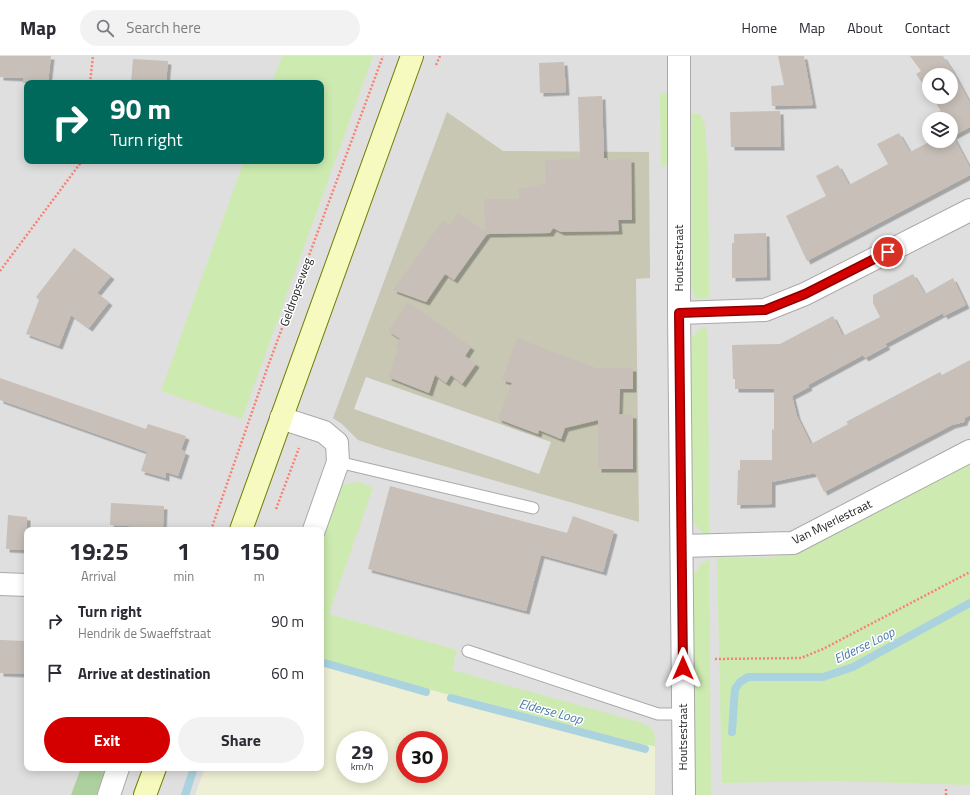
<!DOCTYPE html>
<style>
body{margin:0;font-family:"Titillium Web",sans-serif;background:#f2f2f3;color:#2b2b33;height:100vh;display:flex;flex-direction:column;font-size:15px;white-space:nowrap}
*{box-sizing:border-box;margin:0}
p{font-size:13px;color:#7c7c81}
.icon{flex:none;width:22px;height:22px;fill:none;stroke:currentColor;stroke-width:2;stroke-linecap:round;stroke-linejoin:round}
.map{position:relative;flex:1;overflow:hidden}
.panel{position:absolute;left:24px;top:471px;width:300px;height:244px;display:flex;flex-direction:column;background:#fff;border-radius:8px;box-shadow:0 2px 10px #0003}
.panel>*{flex:none}
.guide{position:absolute;left:24px;top:24px;width:300px;height:84px;border-radius:8px;box-shadow:0 2px 10px #0003;background:#00695c;color:#fff;overflow:hidden}
.buttons{position:absolute;left:922px;top:12px;display:grid;gap:8px}
.buttons a{display:grid;place-items:center;width:36px;height:36px;border-radius:50%;background:#fff;box-shadow:0 2px 10px #0003;font-size:20px}
.speed{position:absolute;left:336px;top:675px;display:flex;gap:8px;font-size:20px;font-weight:700;text-align:center}
.speed>*{display:grid;place-content:center;width:52px;height:52px;border-radius:50%;background:#fff;box-shadow:0 2px 10px #0003;line-height:1}
.speed small{font-size:10px;font-weight:400}
.speed .limit{border:6px solid #d22;background:#fff;color:#111}
.pin{position:absolute;display:grid;place-items:center;width:34px;height:34px;color:#fff;margin:-17px;border:2px solid #fff;border-radius:50%;box-shadow:0 1px 4px #0007}
.me{position:absolute;width:44px;margin:-22px;rotate:0deg;stroke-linejoin:round;filter:drop-shadow(0 0 3px #0008)}
.turn{display:flex;align-items:center;gap:14px;height:84px;padding:0 20px;font-size:18px}
.turn .icon{width:52px;height:52px;stroke-width:2.5}
.turn b{display:block;font-size:28px;line-height:34px}
.eta{display:flex;justify-content:space-evenly;align-items:center;height:68px;text-align:center}
.eta b{font-size:24px;font-weight:700;line-height:28px}
.cta{display:flex;gap:8px;margin-top:auto;padding:8px 20px}
.cta a{flex:1;height:46px;border-radius:24px;background:#d40000;color:#fff;font-size:16px;font-weight:700;line-height:46px;text-align:center}
.cta a+a{background:#f2f2f3;color:#2b2b33}
ul{padding:0;list-style:none}
li{display:flex;align-items:center;gap:12px;height:52px;padding:0 20px}
li div{flex:1}
li b{display:block;font-size:15px}
li em{font-style:normal}
header{display:flex;align-items:center;gap:24px;box-sizing:border-box;height:56px;padding:0 20px;background:#fff;border-bottom:1px solid #e1e1e2}
header strong{font-size:19px}
nav{display:flex;gap:22px;margin-inline-start:auto;font-size:14px}
.search{width:280px;height:36px;background:#f2f2f3;display:flex;align-items:center;gap:10px;box-sizing:border-box;padding:0 14px;border-radius:22px;color:#7c7c81;font-size:15px}
.map>svg:first-child{display:block}
.residential{fill:#e0dfdf;fill-rule:evenodd}
.construction{fill:#c7c7b4}
.farmland{fill:#eef0d5;fill-rule:evenodd}
.grass{fill:#cdebb0}
.forest{fill:#add19e}
.parking{fill:#e2e2e2}
.lines{fill:none;stroke-linecap:round;stroke-linejoin:round}
.stream{stroke:#aad3df;stroke-width:8}
.building{fill:#c7bfb8;filter:url(#shadow)}
.lane-casing{stroke:#a9a9a9;stroke-width:13}
.street-casing{stroke:#a9a9a9;stroke-width:24}
.secondary-casing{stroke:#707d05;stroke-width:24}
.path{stroke:#fa8072;stroke-width:2.5;stroke-dasharray:2 2;stroke-linecap:butt}
.lane{stroke:#fff;stroke-width:11}
.street{stroke:#fff;stroke-width:22}
.secondary{stroke:#f7fabf;stroke-width:22}
.route-casing{stroke:#8a0000;stroke-width:10}
.route{stroke:#d40000;stroke-width:7}
.labels{text-anchor:middle;stroke-width:3;stroke-linejoin:round;paint-order:stroke}
.street-label{font-size:12px;fill:#222;stroke:#fff}
.water-label{font-size:13px;font-style:italic;fill:#4a7aab;stroke:#fff}
</style>
<header>
<strong>Map</strong>
<div class="search"><svg class="icon" aria-label="search" viewBox="0 0 24 24"><circle cx="10" cy="10" r="6"/><path d="M15 15l6 6"/></svg>Search here</div>
<nav><a>Home</a><a>Map</a><a>About</a><a>Contact</a></nav>
</header>
<div class="map">
<svg width="970" height="739" viewBox="0 0 970 739">
<defs>
<filter id="shadow"><feDropShadow dx="3.5" dy="3.5" stdDeviation="0" flood-color="#0004"/></filter>
</defs>
<rect width="100%" height="100%" fill="#f2efe9"/>
<path class="residential" d="M0 0H970V739H0ZM929 19H951V41H929ZM27 27H321V105H27ZM929 63H951V85H929ZM27 474H321V712H27ZM345 684H379V718H345ZM405 684H439V718H405Z"/>
<path class="construction" d="M447 56 503 95 649 96 650 222 636 223 639 466 385 393 358 384 342 368 333 362Z"/>
<path class="farmland" d="M321 605 634 687 655 690V739H195L205 712H321ZM345 684H379V718H345ZM405 684H439V718H405Z"/>
<path class="grass" d="M282 0H373L242 363 161 335 244 105H321V27H272Z
M660 37H667L668 107 661 112Z
M691 58H700L705 69 708 115 709 242 696 243 691 231Z
M702 271H706L708 281 709 481H706L694 467 692 452V281Z
M970 408V729L834 725 722 727 717 502 772 501 796 498Z
M359 426 373 432 329 558 457 594 452 614 639 666C654 672 655 674 655 690L634 687 321 605V479L336 438 344 428Z
M709 504 711 739H694L693 520 702 507Z"/>
<path class="forest" d="M81 712H107L97 739H71Z"/>
<path class="parking" d="M366 321 551 386 539 418 354 353Z"/>
<g class="lines">
<path class="stream" d="M321 606 426 636
M451 642 645 693
M732 676 735 633 740 626 748 621H823L853 611 970 547
M185 739 194 712"/>
</g>
<path class="building" d="M0 0H51L48 27H23V22L0 21Z
M778 0H804L813 49 772 50 771 30 784 29Z
M910 0H943L952 14 970 47V71L953 80 970 112V119L807 205 786 160 826 140 816 120 838 109 849 129 888 108 877 88 899 77 910 96 931 85H951V63H942L938 56 941 55 932 41H951V19H929V37L916 18 921 15Z
M133 3 168 5 166 27H131Z
M564 6 566 36 540 37 539 7Z
M602 40 604 102H607V104L631 103 632 164H618L619 175 561 176 553 172 550 177 487 178 454 224 445 218 426 246 393 234 443 164 450 169 458 157 485 176 484 143H519L518 134 546 127 545 104 580 103 578 41Z
M780 55 781 91H731L730 56Z
M766 177 767 221 732 222V187H734V178Z
M74 192 111 220 97 237 109 246 89 272 71 259 59 290 26 278 39 244 36 241Z
M913 218 925 238 953 222 966 249 944 260 943 257 885 288 887 290 865 302 863 299 808 329 809 331 792 340 797 360 811 388 848 368 846 366 857 360 940 316 942 319 970 304V359L965 362 964 366 952 369 824 436 815 417 772 426V448L737 449 738 414H740V404H772V373L774 374V333H735V323H733L732 289 780 288 833 260 843 280 880 261 873 247V239Z
M408 246 471 291 465 300 476 308 462 328 451 319 446 327 435 319 429 337 388 321 398 293 395 291 400 283 388 275Z
M517 282 596 312H633V333H620L619 358 633 359V413H598V364L565 372 561 383 539 374 538 378 498 363 512 327 502 324Z
M0 322 146 373 148 368 186 380 181 394 186 396 178 420 166 416V422L141 415 147 396 0 344Z
M390 430 567 477 573 460 614 475 603 516 541 499 526 555 368 513Z
M111 447 164 450 163 472 110 469Z
M8 459 27 461V494L6 493Z
M0 584 27 585V618L0 617Z"/>
<g class="lines">
<defs>
<path id="lane" d="M338 406 533 452
M468 595 658 658H683"/>
<path id="street" d="M679 0V257L684 739
M679 257 765 254 805 238 970 154
M281 362 324 376 337 387 338 406 314 474
M682 490 793 487 970 395
M0 528 27 529
M109 739 118 712"/>
<path id="secondary" d="M241 474 412 0
M145 739 155 712"/>
</defs>
<use href="#lane" class="lane-casing"/>
<use href="#street" class="street-casing"/>
<use href="#secondary" class="secondary-casing"/>
<path class="path" d="M436 9 440 0
M90 27 93 0
M0 215 82 105
M276 453 299 392
M211 474 268 310 383 0
M715 603 801 602 823 593 970 516
M946 739V733"/>
<use href="#lane" class="lane"/>
<use href="#street" class="street"/>
<use href="#secondary" class="secondary"/>
</g>
<g class="lines">
<defs>
<path id="route" d="M683 612 679 257 765 254 805 238 888 196"/>
</defs>
<use href="#route" class="route-casing"/>
<use href="#route" class="route"/>
</g>
<g class="labels">
<g class="street-label">
<text transform="translate(679 202) rotate(-90)" y="4">Houtsestraat</text>
<text transform="translate(296 236) rotate(-70)" y="4">Geldropseweg</text>
<text transform="translate(832 466) rotate(-26)" y="4">Van Myerlestraat</text>
<text transform="translate(683 681) rotate(-90)" y="4">Houtsestraat</text>
</g>
<g class="water-label">
<text transform="translate(864 589) rotate(-26)" y="5">Elderse Loop</text>
<text transform="translate(551 655) rotate(15)" y="5">Elderse Loop</text>
</g>
</g>
</svg>
<div class="buttons">
<a><svg class="icon" aria-label="search" viewBox="0 0 24 24"><circle cx="10" cy="10" r="6"/><path d="M15 15l6 6"/></svg></a>
<a><svg class="icon" aria-label="layers" viewBox="0 0 24 24"><path d="M12 4l9 5-9 5-9-5zM3 14l9 5 9-5"/></svg></a>
</div>
<div class="speed"><div>29<small>km/h</small></div><div class="limit">30</div></div>
<div class="pin" style="left:888px;top:196px;background:#d93025"><svg class="icon" aria-label="arrive" viewBox="0 0 24 24"><path d="M6 21V4h12l-3 4 3 4H6"/></svg></div>
<svg class="me" style="left:683px;top:612px" viewBox="-20 -20 40 40"><path d="M0-17L14 15 0 8-14 15z" fill="#d40000" stroke="#fff" stroke-width="4"/></svg>
<div class="guide">
<div class="turn"><svg class="icon" aria-label="right" viewBox="0 0 24 24"><path d="M7 20v-9h11M14 6l5 5-5 5"/></svg><div><b>90 m</b>Turn right</div></div>
</div>
<section class="panel">
<div class="eta">
<div><b>19:25</b><p>Arrival</p></div>
<div><b>1</b><p>min</p></div>
<div><b>150</b><p>m</p></div>
</div>
<ul>
<li><svg class="icon" aria-label="right" viewBox="0 0 24 24"><path d="M7 20v-9h11M14 6l5 5-5 5"/></svg><div><b>Turn right</b><p>Hendrik de Swaeffstraat</p></div><em>90 m</em></li>
<li><svg class="icon" aria-label="arrive" viewBox="0 0 24 24"><path d="M6 21V4h12l-3 4 3 4H6"/></svg><div><b>Arrive at destination</b></div><em>60 m</em></li>
</ul>
<div class="cta"><a>Exit</a><a>Share</a></div>
</section>
</div>
